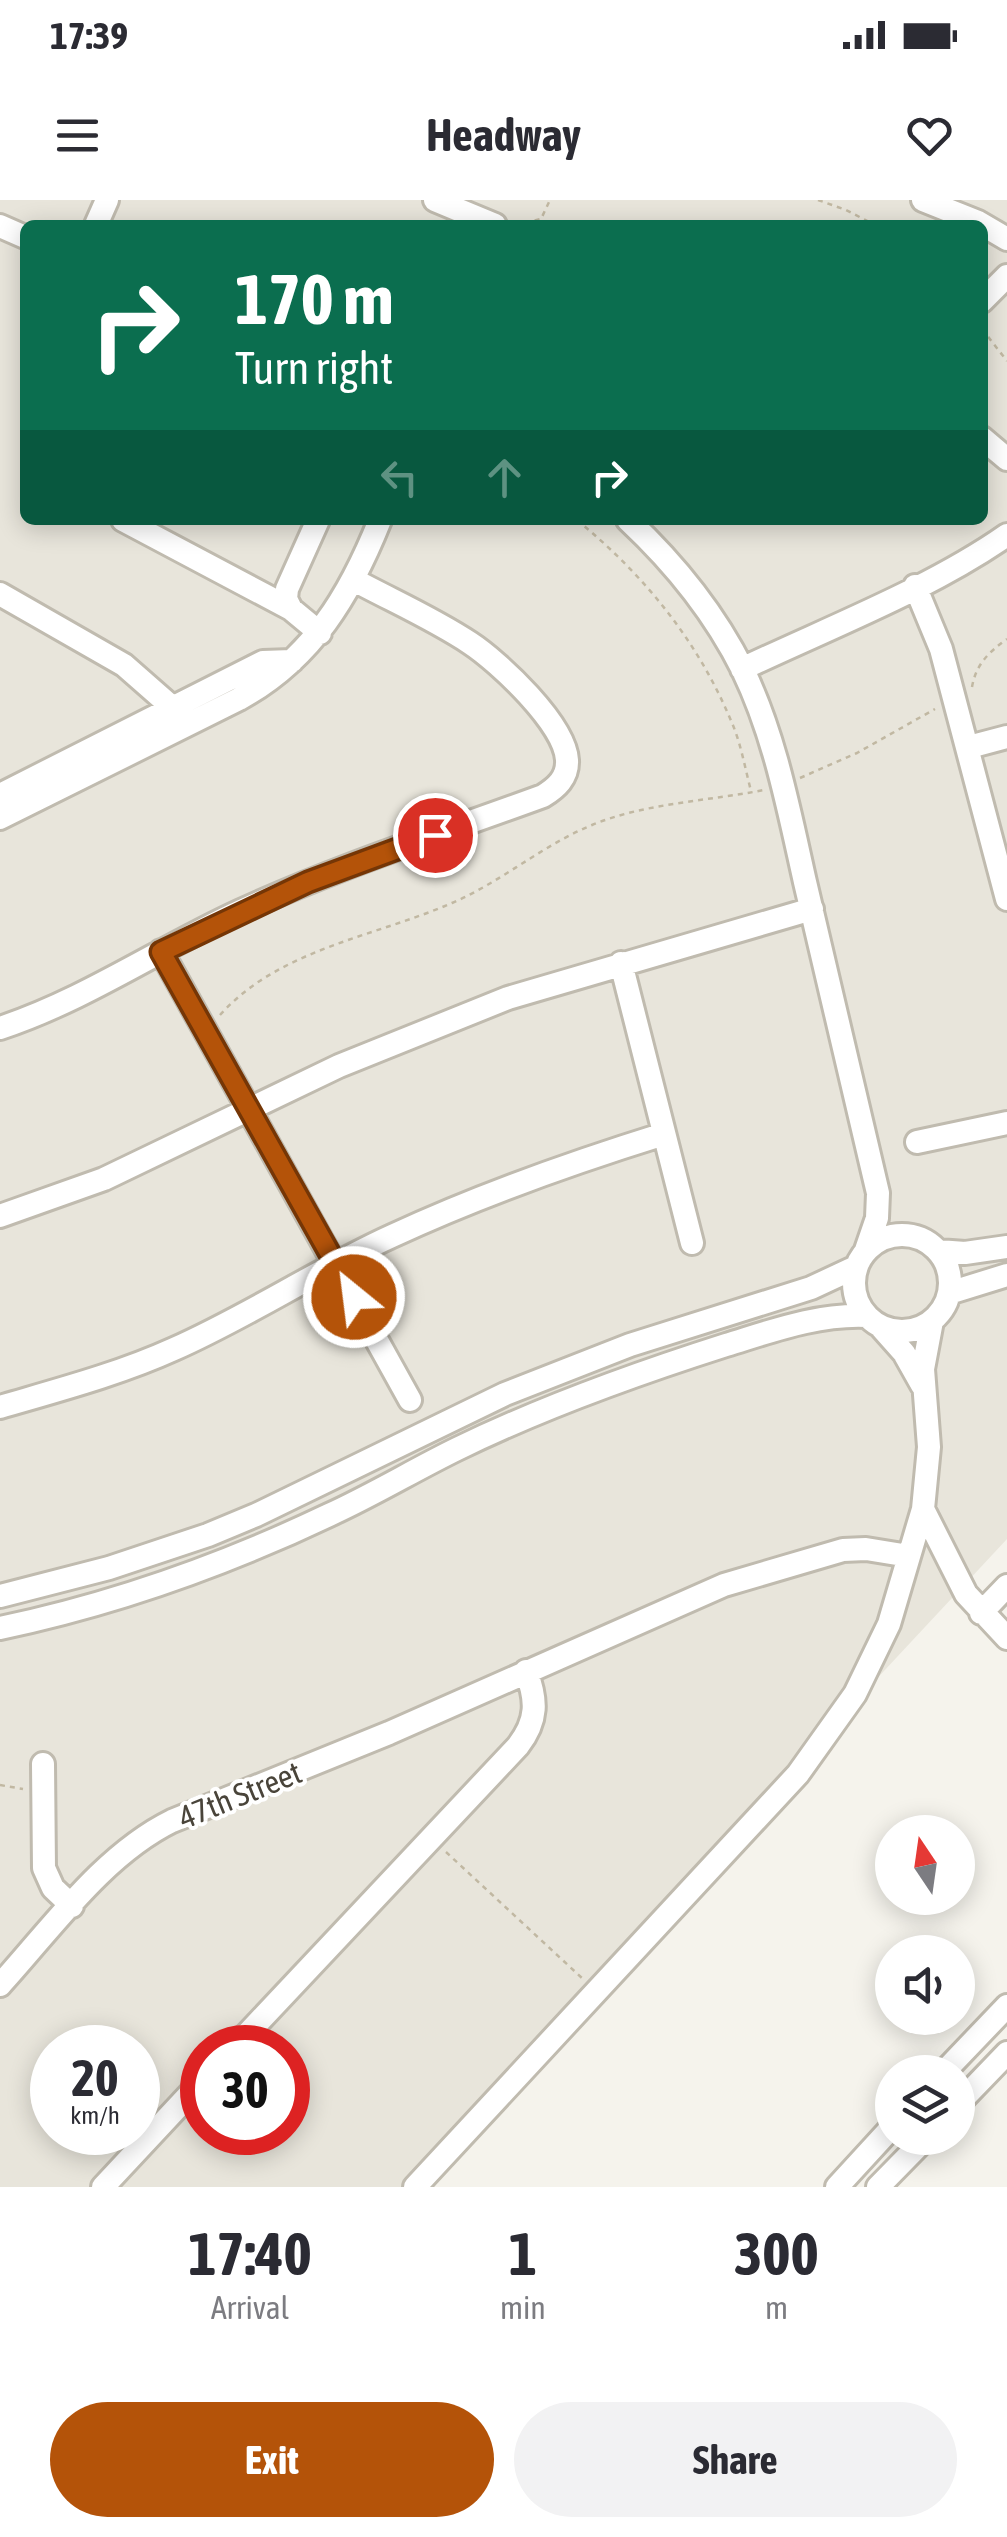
<!DOCTYPE html>
<style>
body{margin:0;font-family:"Asap Condensed",sans-serif;background:#f2f2f3;color:#2b2b33;height:100vh;display:flex;flex-direction:column;font-size:38px;white-space:nowrap}
*{box-sizing:border-box;margin:0}
p{font-size:32px;color:#7c7c81}
.icon{flex:none;width:55px;height:55px;fill:none;stroke:currentColor;stroke-width:2;stroke-linecap:round;stroke-linejoin:round}
.map{position:relative;height:1987px;overflow:hidden}
.details{display:flex;flex-direction:column;background:#fff;flex:1}
.details>*{flex:none}
.banner{position:absolute;left:20px;top:20px;width:968px;height:305px;border-radius:15px;box-shadow:0 5px 25px #0003;background:#0b6e4f;color:#fff;overflow:hidden}
.needle{width:65px;rotate:347deg}
.fabs{position:absolute;left:875px;top:1615px;display:grid;gap:20px}
.fabs a{display:grid;place-items:center;width:100px;height:100px;border-radius:50%;background:#fff;box-shadow:0 5px 25px #0003;font-size:50px}
.speed{position:absolute;left:30px;top:1825px;display:flex;gap:20px;font-size:50px;font-weight:700;text-align:center}
.speed>*{display:grid;place-content:center;width:130px;height:130px;border-radius:50%;background:#fff;box-shadow:0 5px 25px #0003;line-height:1}
.speed small{font-size:25px;font-weight:400}
.speed .limit{border:15px solid #d22;background:#fff;color:#111}
.pin{position:absolute;display:grid;place-items:center;width:85px;height:85px;color:#fff;margin:-42px;border:5px solid #fff;border-radius:50%;box-shadow:0 2px 10px #0007}
.me{position:absolute;width:110px;margin:-55px;rotate:331deg;stroke-linejoin:round;filter:drop-shadow(0 0 8px #0008)}
.turn{display:flex;align-items:center;gap:35px;height:210px;padding:0 50px;font-size:45px}
.turn .icon{width:130px;height:130px;stroke-width:2.5}
.turn b{display:block;font-size:70px;line-height:85px}
.lanes{display:flex;align-items:center;height:95px;padding:0 50px;background:#0003;justify-content:center;gap:50px;direction:ltr}
.lanes .off{opacity:.35}
.eta{display:flex;justify-content:space-evenly;align-items:center;height:170px;text-align:center}
.eta b{font-size:60px;font-weight:700;line-height:70px}
.button{display:flex;gap:20px;margin-top:auto;padding:20px 50px}
.button a{flex:1;height:115px;border-radius:60px;background:#b45309;color:#fff;font-size:40px;font-weight:700;line-height:115px;text-align:center}
.button a+a{background:#f2f2f3;color:#2b2b33}
.status{display:flex;justify-content:space-between;align-items:center;height:70px;padding:0 50px;background:#fff;direction:ltr}
.status svg{height:28px;fill:currentColor}
header{display:flex;justify-content:space-between;align-items:center;height:130px;padding:0 50px;background:#fff;font-size:45px;font-weight:700}
.map>svg:first-child{display:block}
.residential{fill:#e8e5db;fill-rule:evenodd}
.lines{fill:none;stroke-linecap:round;stroke-linejoin:round}
.minor-casing{stroke:#c0bbaf;stroke-width:28}
.path{stroke:#c1b8a2;stroke-width:2.5;stroke-dasharray:5 5;stroke-linecap:butt}
.minor{stroke:#fff;stroke-width:22}
.route-casing{stroke:#753606;stroke-width:25}
.route{stroke:#b45309;stroke-width:18}
.labels{text-anchor:middle;stroke-width:8;stroke-linejoin:round;paint-order:stroke}
.street-label{font-size:32px;fill:#49443a;stroke:#fff}
</style>
<div class="status"><b>17:39</b><svg viewBox="0 0 49 12"><path d="M0 12V9h3v3zM5 12V6h3v6zM10 12V3h3v9zM15 12V0h3v12zM26 1h20v11H26zM47 4h2v5h-2z"/></svg></div>
<header><svg class="icon" aria-label="menu" viewBox="0 0 24 24"><path d="M4 6h16M4 12h16M4 18h16"/></svg>Headway<svg class="icon" aria-label="heart" viewBox="0 0 24 24"><path d="M12 20l-8-8c-3-5 5-10 8-4 3-6 11-1 8 4z"/></svg></header>
<div class="map">
<svg width="1007" height="1987" viewBox="0 0 1007 1987">
<rect width="100%" height="100%" fill="#f5f3ec"/>
<path class="residential" d="M0 0H1007V1339L403 1987H0ZM25 25H982V320H25ZM52 1848H138V1932H52ZM202 1848H288V1932H202Z"/>
<g class="lines">
<defs>
<path id="minor" d="M435 0 495 25
M923 0 978 22 1007 39
M96 25 107 0
M0 26 25 37
M982 101 1007 76
M982 238 1007 259
M123 320 291 409 320 433
M628 320C674 363 715 414 743 470 775 536 789 611 805 682 830 785 854 889 878 993L877 1018 866 1050
M915 386 941 449 1007 699
M0 394 124 465 173 508
M291 409 286 399 287 389 318 320
M742 469C828 428 930 389 1007 335
M969 547 1007 537
M0 595 263 462 292 461
M0 618 239 499C312 459 350 395 380 320
M161 751 410 1200
M621 763 692 1043
M0 828C85 800 160 748 241 711 339 666 442 633 543 596 556 588 568 578 567 560 565 524 499 462 470 443 434 419 393 401 354 380
M917 942 1007 923
M0 1016 104 979 339 866 508 798 812 709
M854 1083a48 48 0 1 1 96 0a48 48 0 1 1-96 0Z
M938 1051 965 1053 1007 1047
M949 1093 1007 1075
M880 1126 904 1153 922 1185
M0 1207C58 1190 119 1174 174 1149 249 1116 317 1070 392 1036 480 995 571 963 664 934
M923 1309 966 1394 1007 1438
M0 1396 109 1368 208 1335 256 1315 505 1194 630 1145 811 1088 856 1067
M981 1413 1007 1386
M0 1428C114 1404 224 1365 329 1315 373 1295 414 1270 457 1249 543 1207 635 1174 726 1145 772 1131 817 1114 866 1116
M43 1564 44 1668 53 1688 72 1706
M0 1785C52 1728 103 1655 172 1621L389 1533 724 1385 843 1350 866 1349 909 1356
M234 1848 518 1546C538 1520 537 1500 526 1471
M944 1872 1007 1806
M958 1904 1007 1853
M103 1987 202 1881
M415 1987 798 1574 855 1494 889 1424 923 1309 929 1247 923 1169 932 1121
M837 1987 892 1927
M878 1987 926 1938"/>
</defs>
<use href="#minor" class="minor-casing"/>
<path class="path" d="M818 0 846 10 875 25
M527 25 528 22 541 19 550 0
M982 129 1007 161
M577 320C645 376 698 441 732 523 741 544 745 568 751 591
M972 487C976 464 989 452 1007 439
M800 578 857 553 935 509
M220 815C279 749 374 737 452 703 501 682 543 645 592 625 645 603 708 601 764 590
M0 1585 23 1589
M446 1652 583 1779"/>
<use href="#minor" class="minor"/>
</g>
<g class="lines">
<defs>
<path id="route" d="M354 1097 161 752 308 682 435 635"/>
</defs>
<use href="#route" class="route-casing"/>
<use href="#route" class="route"/>
</g>
<g class="labels">
<g class="street-label">
<text transform="translate(240 1595) rotate(-22)" y="11">47th Street</text>
</g>
</g>
</svg>
<div class="fabs">
<a><svg class="needle" viewBox="-14 -14 28 28"><path d="M0-13l5 13h-10z" fill="#e53935"/><path d="M0 13l5-13h-10z" fill="#7c7c81"/></svg></a>
<a><svg class="icon" aria-label="sound" viewBox="0 0 24 24"><path d="M4 9h4l5-4v14l-5-4H4zM17 9q2 3 0 6"/></svg></a>
<a><svg class="icon" aria-label="layers" viewBox="0 0 24 24"><path d="M12 4l9 5-9 5-9-5zM3 14l9 5 9-5"/></svg></a>
</div>
<div class="speed"><div>20<small>km/h</small></div><div class="limit">30</div></div>
<div class="pin" style="left:435px;top:635px;background:#d93025"><svg class="icon" aria-label="arrive" viewBox="0 0 24 24"><path d="M6 21V4h12l-3 4 3 4H6"/></svg></div>
<svg class="me" style="left:354px;top:1097px" viewBox="-20 -20 40 40"><circle r="17" fill="#b45309" stroke="#fff" stroke-width="3"/><path d="M0-11L8 9 0 5-8 9z" fill="#fff"/></svg>
<div class="banner">
<div class="turn"><svg class="icon" aria-label="right" viewBox="0 0 24 24"><path d="M7 20v-9h11M14 6l5 5-5 5"/></svg><div><b>170 m</b>Turn right</div></div>
<div class="lanes"><svg class="icon off" aria-label="left" viewBox="0 0 24 24"><path d="M17 20v-9H6M10 6l-5 5 5 5"/></svg><svg class="icon off" aria-label="ahead" viewBox="0 0 24 24"><path d="M12 20V5M6 11l6-6 6 6"/></svg><svg class="icon" aria-label="right" viewBox="0 0 24 24"><path d="M7 20v-9h11M14 6l5 5-5 5"/></svg></div>
</div>
</div>
<section class="details">
<div class="eta">
<div><b>17:40</b><p>Arrival</p></div>
<div><b>1</b><p>min</p></div>
<div><b>300</b><p>m</p></div>
</div>
<div class="button"><a>Exit</a><a>Share</a></div>
</section>
